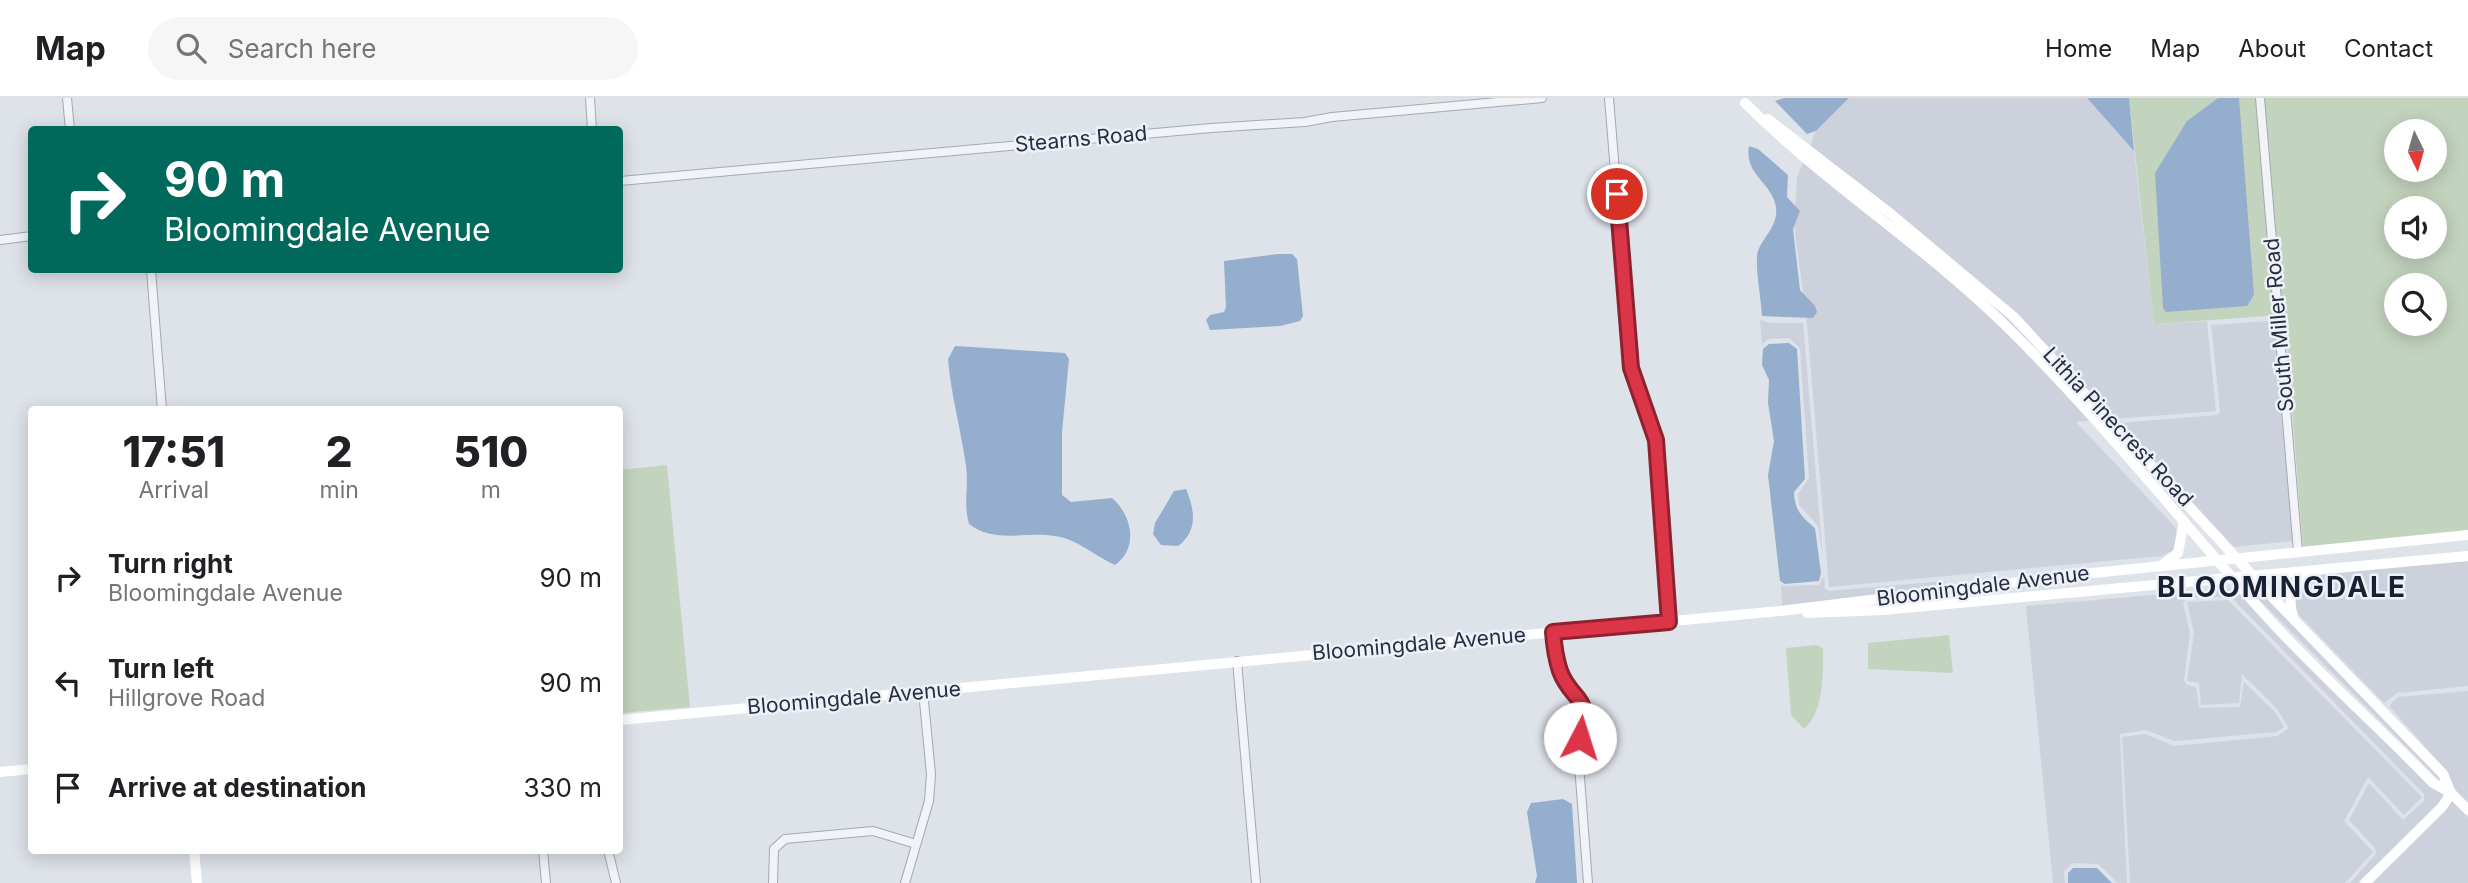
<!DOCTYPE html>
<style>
body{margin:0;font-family:Inter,sans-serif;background:#f6f6f6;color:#202124;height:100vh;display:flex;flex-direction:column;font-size:26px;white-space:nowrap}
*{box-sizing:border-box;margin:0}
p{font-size:23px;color:#757577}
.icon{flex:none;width:38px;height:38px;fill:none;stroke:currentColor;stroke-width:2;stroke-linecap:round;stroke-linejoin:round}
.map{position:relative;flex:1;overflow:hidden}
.drawer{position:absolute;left:28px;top:308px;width:595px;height:448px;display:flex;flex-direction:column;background:#fff;border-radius:7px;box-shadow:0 4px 18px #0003}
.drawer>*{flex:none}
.hud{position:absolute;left:28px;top:28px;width:595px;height:147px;border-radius:7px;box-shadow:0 4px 18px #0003;background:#00695c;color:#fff;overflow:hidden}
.needle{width:46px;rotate:175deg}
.fabs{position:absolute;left:2384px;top:21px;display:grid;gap:14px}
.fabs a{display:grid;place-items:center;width:63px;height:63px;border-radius:50%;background:#fff;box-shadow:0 4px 18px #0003;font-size:35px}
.pin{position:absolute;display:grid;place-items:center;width:60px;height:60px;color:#fff;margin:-30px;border:4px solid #fff;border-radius:50%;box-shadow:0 2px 7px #0007}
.me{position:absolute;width:77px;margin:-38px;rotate:5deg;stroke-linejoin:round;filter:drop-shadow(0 0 5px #0008)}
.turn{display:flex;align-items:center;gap:24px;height:147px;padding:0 21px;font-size:32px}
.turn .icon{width:91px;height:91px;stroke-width:2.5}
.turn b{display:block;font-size:49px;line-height:60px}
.eta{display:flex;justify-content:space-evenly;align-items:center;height:119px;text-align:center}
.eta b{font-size:42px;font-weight:800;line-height:49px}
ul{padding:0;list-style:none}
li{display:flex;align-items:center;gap:21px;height:105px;padding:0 21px}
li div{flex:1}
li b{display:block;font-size:26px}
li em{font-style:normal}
header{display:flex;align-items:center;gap:42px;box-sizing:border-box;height:98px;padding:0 35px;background:#fff;border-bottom:2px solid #e0e0e0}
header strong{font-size:33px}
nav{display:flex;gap:38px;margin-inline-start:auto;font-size:24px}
.search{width:490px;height:63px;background:#f6f6f6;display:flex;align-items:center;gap:18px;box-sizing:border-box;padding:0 24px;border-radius:38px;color:#757577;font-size:26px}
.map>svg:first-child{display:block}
.built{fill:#ccd1dc}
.green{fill:#c3d4be;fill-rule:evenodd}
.water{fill:#95aecd}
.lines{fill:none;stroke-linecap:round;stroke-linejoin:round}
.street-casing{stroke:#a3a9b4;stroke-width:10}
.street{stroke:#f1f3f7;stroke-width:8}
.secondary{stroke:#fff;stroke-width:10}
.route-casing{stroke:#8f222f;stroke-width:18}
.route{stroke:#dc3548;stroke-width:12}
.labels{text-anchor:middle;stroke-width:5;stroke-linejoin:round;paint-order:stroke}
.street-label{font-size:21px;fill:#262f42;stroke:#eef1f7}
.district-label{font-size:28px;font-weight:bold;letter-spacing:2px;fill:#182033;stroke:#eef1f7}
</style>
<header>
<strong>Map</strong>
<div class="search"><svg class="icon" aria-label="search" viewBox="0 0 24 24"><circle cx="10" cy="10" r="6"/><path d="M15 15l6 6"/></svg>Search here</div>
<nav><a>Home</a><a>Map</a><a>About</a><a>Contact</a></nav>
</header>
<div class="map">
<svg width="2468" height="785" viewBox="0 0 2468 785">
<rect width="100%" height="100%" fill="#dee2e9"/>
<path class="built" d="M1849 0H2087L2134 53 2154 226 2207 223 2216 313 2076 324 2176 430 2178 441 2174 452 2161 458 1829 489 1807 226 1794 126 1797 80 1816 33Z
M1760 222 1771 225H1803L1823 459 1818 428 1799 407 1798 396 1809 380 1800 250 1789 240 1769 241 1762 246Z
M2268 223 2274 227 2293 443 2234 449 2120 325 2218 317 2220 313 2211 227Z
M2468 463V588L2397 595 2384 605 2295 513 2292 500 2308 477Z
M1824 478 1825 491 1829 493 1945 483V488L1782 508 1781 488 1819 487Z
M2256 488 2439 679 2441 684 2247 489Z
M2235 490 2444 697 2439 706 2358 785H2350L2376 756 2375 750 2349 722 2369 685 2403 722 2424 703V696L2231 499H2187L2183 505 2190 535 2184 582 2187 587 2196 589 2199 610 2240 609 2244 584 2275 614 2284 629 2277 634 2174 643 2146 632 2120 636 2127 785H2118L2098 766 2072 765 2064 774 2065 785H2053L2026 508Z
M2228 502 2422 699 2404 717 2368 679 2344 723 2373 754 2345 785H2130L2122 639 2145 636 2174 648 2278 638 2289 630 2277 611 2242 576 2239 605 2201 607 2199 585 2187 583 2194 535 2187 504Z
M2468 593V705L2454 691 2446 672 2389 608 2398 599Z
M2452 702 2468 719V785H2372Z"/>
<path class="green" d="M2129 0H2468V435L2303 449 2286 235 2280 237 2279 224 2268 218 2154 226ZM2396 33H2434V72H2396ZM2396 110H2434V149H2396ZM2396 187H2434V226H2396Z
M667 367 690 609 620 615V372Z
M1949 537 1953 575 1868 571V545Z
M1817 547 1823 551C1823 576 1824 614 1804 631L1791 617 1786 550Z"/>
<path class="water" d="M1784 0H1849L1816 33 1807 36 1775 3Z
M2087 0H2129L2134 53Z
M2218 0H2239L2254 197 2247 208 2166 214 2163 210 2155 75 2187 23Z
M1749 48 1758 51 1788 77 1787 99 1800 113 1793 131 1800 192 1815 208 1817 214 1813 220 1762 218C1761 199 1756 177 1757 158 1759 141 1779 130 1776 109 1772 84 1744 77 1749 48Z
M1278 156H1292L1297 161 1303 218 1300 223 1280 228 1210 232 1206 222 1210 217 1224 214 1226 209 1224 163Z
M1789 245 1797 251 1805 381 1794 394C1795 413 1801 418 1815 430L1821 475 1819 483 1785 486 1780 483 1768 377 1774 343 1768 305 1769 282 1762 267 1763 251 1769 246Z
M955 248 1065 255 1069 261 1062 334V397L1071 404 1112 400C1132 417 1139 450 1115 467 1095 458 1077 441 1055 438 1024 433 996 446 969 426 963 404 969 390 966 368 961 332 951 297 948 261Z
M1186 391C1195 412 1198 433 1178 448L1161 447 1153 436 1155 425 1174 393Z
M1563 701 1572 706 1577 785H1535L1537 778 1527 714 1531 705Z
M2073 770H2097L2112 785H2068V775Z"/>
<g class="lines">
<defs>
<path id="street" d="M67 0 70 32
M590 0 592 32
M1609 0 1631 270 1656 342 1669 524
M2260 0 2298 454
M620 83 1211 30 1305 24 1332 19 1542 0
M0 142 32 138
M151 172 162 312
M1553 534 1561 576 1580 600 1584 612 1578 654 1588 785
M1237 563 1256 785
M543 752 546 785
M608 752 616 785
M773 785 774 751 785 741 873 733 916 746
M905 785 929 703 931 676 923 593"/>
</defs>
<use href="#street" class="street-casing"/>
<use href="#street" class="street"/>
<path class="secondary" d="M1745 5C1825 85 1922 146 2003 225 2094 314 2174 414 2258 509 2313 571 2376 626 2433 685L2451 695 2468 712
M1768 21 1891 116 2014 219 2275 502 2443 676 2451 695
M2162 467 2178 455 2184 423
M1807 515 1883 512 2468 458
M2293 518C2286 496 2294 486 2311 473
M620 622 1780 513 2083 476 2468 437
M0 674 32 671
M194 752 197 785
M2365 785 2442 709 2451 695"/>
</g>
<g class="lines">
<defs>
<path id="route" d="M1580 640C1593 596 1572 605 1560 573 1556 561 1554 547 1553 534L1669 524 1656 342 1631 270 1617 96"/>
</defs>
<use href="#route" class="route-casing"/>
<use href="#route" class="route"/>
</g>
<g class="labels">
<g class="street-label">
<text transform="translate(1081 41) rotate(-5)" y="7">Stearns Road</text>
<text transform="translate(2279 227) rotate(-95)" y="7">South Miller Road</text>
<text transform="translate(2118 329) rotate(47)" y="7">Lithia Pinecrest Road</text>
<text transform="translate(1983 488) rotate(-7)" y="7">Bloomingdale Avenue</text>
<text transform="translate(1419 546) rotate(-5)" y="7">Bloomingdale Avenue</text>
<text transform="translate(854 600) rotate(-5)" y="7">Bloomingdale Avenue</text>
</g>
<g class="district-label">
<text x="2282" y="499">BLOOMINGDALE</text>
</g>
</g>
</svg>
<div class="fabs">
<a><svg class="needle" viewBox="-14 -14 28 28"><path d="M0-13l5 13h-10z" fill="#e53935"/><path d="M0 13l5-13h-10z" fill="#757577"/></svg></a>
<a><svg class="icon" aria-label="sound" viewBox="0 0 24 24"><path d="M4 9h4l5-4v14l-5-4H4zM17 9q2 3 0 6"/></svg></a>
<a><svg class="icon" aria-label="search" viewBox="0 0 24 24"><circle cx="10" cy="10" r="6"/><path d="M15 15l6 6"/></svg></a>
</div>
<div class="pin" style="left:1617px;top:96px;background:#d93025"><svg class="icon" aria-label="arrive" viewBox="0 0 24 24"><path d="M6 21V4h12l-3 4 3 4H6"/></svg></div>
<svg class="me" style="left:1580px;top:640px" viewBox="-20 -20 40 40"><circle r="19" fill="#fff"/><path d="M0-13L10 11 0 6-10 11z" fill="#dc3548"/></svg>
<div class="hud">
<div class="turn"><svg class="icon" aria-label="right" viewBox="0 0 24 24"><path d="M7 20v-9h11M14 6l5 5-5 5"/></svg><div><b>90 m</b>Bloomingdale Avenue</div></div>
</div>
<section class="drawer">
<div class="eta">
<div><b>17:51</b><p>Arrival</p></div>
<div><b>2</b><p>min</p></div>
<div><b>510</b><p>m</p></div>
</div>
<ul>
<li><svg class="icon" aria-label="right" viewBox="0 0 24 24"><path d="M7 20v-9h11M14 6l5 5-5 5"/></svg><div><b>Turn right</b><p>Bloomingdale Avenue</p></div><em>90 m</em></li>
<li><svg class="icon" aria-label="left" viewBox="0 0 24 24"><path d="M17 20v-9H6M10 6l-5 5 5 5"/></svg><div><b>Turn left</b><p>Hillgrove Road</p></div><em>90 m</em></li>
<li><svg class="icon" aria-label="arrive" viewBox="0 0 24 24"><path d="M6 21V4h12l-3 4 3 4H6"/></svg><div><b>Arrive at destination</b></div><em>330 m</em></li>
</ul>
</section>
</div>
